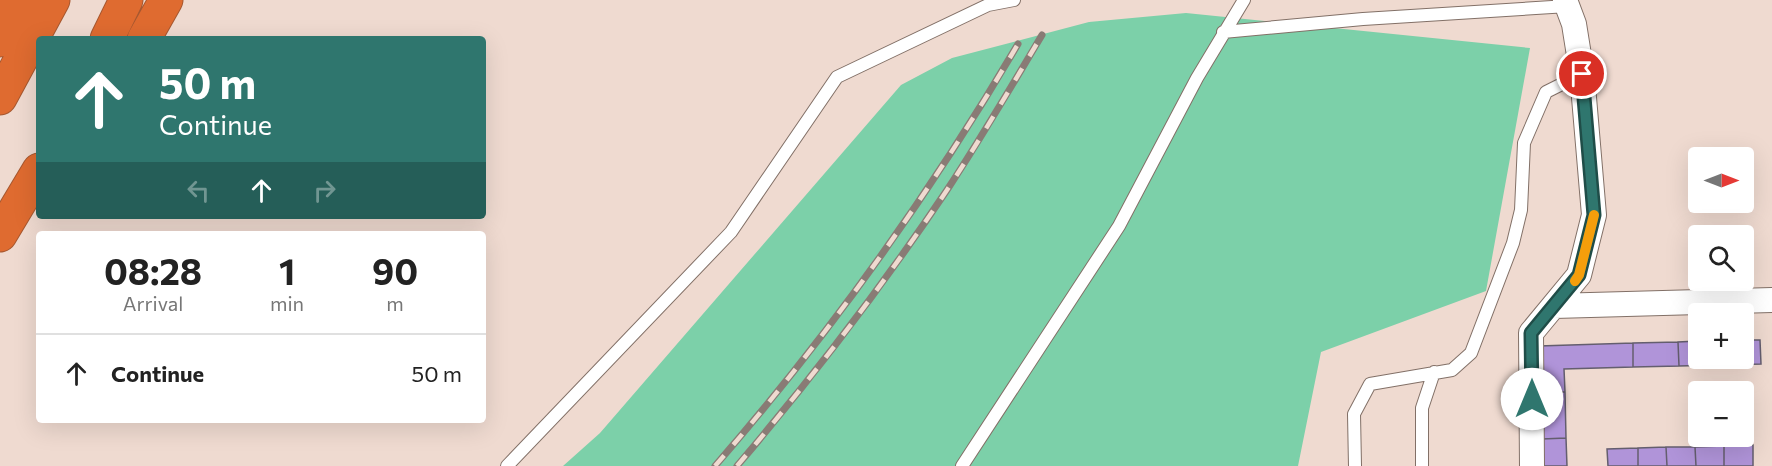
<!DOCTYPE html>
<meta charset="utf-8">
<style>
body{margin:0;font-family:Commissioner,sans-serif;background:#f6f6f6;color:#222;height:100vh;display:flex;flex-direction:column;font-size:22px;white-space:nowrap}
*{box-sizing:border-box;margin:0}
p{font-size:20px;color:#767676}
.icon{flex:none;width:33px;height:33px;fill:none;stroke:currentColor;stroke-width:2;stroke-linecap:round;stroke-linejoin:round}
.map{position:relative;flex:1;overflow:hidden}
.panel{position:absolute;left:36px;top:231px;width:450px;height:192px;display:flex;flex-direction:column;background:#fff;border-radius:6px;box-shadow:0 6px 24px #0002}
.panel>*{flex:none}
.banner{position:absolute;left:36px;top:36px;width:450px;height:183px;border-radius:6px;box-shadow:0 6px 24px #0002;background:#2f766e;color:#fff;overflow:hidden}
.needle{width:39px;rotate:90deg}
.buttons{position:absolute;left:1688px;top:147px;display:grid;gap:12px}
.buttons a{display:grid;place-items:center;width:66px;height:66px;border-radius:6px;background:#fff;box-shadow:0 6px 24px #0002;font-size:30px}
.pin{position:absolute;display:grid;place-items:center;width:51px;height:51px;color:#fff;margin:-26px;border:3px solid #fff;border-radius:50%;box-shadow:0 2px 6px #0007}
.me{position:absolute;width:66px;margin:-33px;rotate:0deg;stroke-linejoin:round;filter:drop-shadow(0 0 4px #0008)}
.turn{display:flex;align-items:center;gap:21px;height:126px;padding:0 24px;font-size:27px}
.turn .icon{width:78px;height:78px;stroke-width:2.5}
.turn b{display:block;font-size:42px;line-height:51px}
.lanes{display:flex;align-items:center;height:57px;padding:0 24px;background:#0003;justify-content:center;gap:30px;direction:ltr}
.lanes .off{opacity:.35}
.eta{display:flex;justify-content:space-evenly;align-items:center;height:102px;text-align:center}
.eta b{font-size:36px;font-weight:700;line-height:42px}
ul{padding:0;list-style:none}
li{display:flex;align-items:center;gap:18px;height:78px;padding:0 24px;border-top:2px solid #e0e0e0}
li div{flex:1}
li b{display:block;font-size:22px}
li em{font-style:normal}
.map>svg:first-child{display:block}
.green{fill:#7cd0a9}
.building{fill:#b094d9;stroke:#645e6e;stroke-width:1.5}
.lines{fill:none;stroke-linecap:round;stroke-linejoin:round}
.lane-casing{stroke:#827067;stroke-width:14}
.street-casing{stroke:#827067;stroke-width:26}
.highway-casing{stroke:#a65830;stroke-width:35}
.lane{stroke:#fff;stroke-width:12}
.street{stroke:#fff;stroke-width:24}
.highway{stroke:#df6b30;stroke-width:33}
.rail-casing{stroke:#897b75;stroke-width:7}
.rail{stroke:#efdad0;stroke-width:4.5;stroke-dasharray:14;stroke-linecap:butt}
.route-casing{stroke:#1f4d48;stroke-width:15}
.route{stroke:#2f766e;stroke-width:10}
.slow{stroke:#f59e0b;stroke-width:10}
</style>
<div class="map">
<svg width="1772" height="466" viewBox="0 0 1772 466">
<rect width="100%" height="100%" fill="#efdad0"/>
<path class="green" d="M1186 13 1530 48 1486 291 1321 352 1298 466H563L600 433 901 85 952 58 1089 22Z"/>
<path class="building" d="M1743 340H1760L1761 364 1719 365V358H1743Z
M1698 341V358H1719V365L1679 366 1678 342Z
M1678 342 1679 366 1633 367V343Z
M1633 343V367L1564 369 1565 392H1541L1539 346Z
M1541 392H1565L1566 438 1542 439Z
M1566 438 1567 466H1543L1542 439Z
M1753 445V466H1724V446Z
M1724 446V466H1696L1695 447Z
M1666 447H1695L1696 466H1667Z
M1666 447 1667 466H1638V448Z
M1638 448V466H1608L1607 449Z"/>
<g class="lines">
<defs>
<path id="lane" d="M1223 32 1363 19 1568 6
M507 466 731 232 837 77 988 5 1014 0
M962 466 1119 226 1197 78 1244 0
M1355 466 1354 414 1370 384 1452 370 1471 353 1513 243 1521 210 1524 143 1546 92 1582 74
M1422 466V408L1434 372"/>
<path id="street" d="M1554 306 1772 300
M1532 466 1531 333 1579 275 1594 215 1582 74 1574 24 1565 0"/>
<path id="highway" d="M107 39 126 0
M144 39 166 0
M0 40 18 0
M0 98 53 0
M0 235 39 170"/>
</defs>
<use href="#lane" class="lane-casing"/>
<use href="#street" class="street-casing"/>
<use href="#highway" class="highway-casing"/>
<use href="#lane" class="lane"/>
<use href="#street" class="street"/>
<use href="#highway" class="highway"/>
<defs>
<path id="rail" d="M715 466C829 335 930 194 1018 44
M737 466C812 378 882 287 947 190 980 140 1011 87 1042 35"/>
</defs>
<use href="#rail" class="rail-casing"/>
<use href="#rail" class="rail"/>
</g>
<g class="lines">
<defs>
<path id="route" d="M1532 399 1531 333 1579 275 1594 215 1582 74"/>
</defs>
<use href="#route" class="route-casing"/>
<use href="#route" class="route"/>
<path class="slow" d="M1575 281 1579 275 1594 215"/>
</g>
</svg>
<div class="buttons">
<a><svg class="needle" viewBox="-14 -14 28 28"><path d="M0-13l5 13h-10z" fill="#e53935"/><path d="M0 13l5-13h-10z" fill="#767676"/></svg></a>
<a><svg class="icon" aria-label="search" viewBox="0 0 24 24"><circle cx="10" cy="10" r="6"/><path d="M15 15l6 6"/></svg></a>
<a>+</a>
<a>−</a>
</div>
<div class="pin" style="left:1582px;top:74px;background:#d93025"><svg class="icon" aria-label="arrive" viewBox="0 0 24 24"><path d="M6 21V4h12l-3 4 3 4H6"/></svg></div>
<svg class="me" style="left:1532px;top:399px" viewBox="-20 -20 40 40"><circle r="19" fill="#fff"/><path d="M0-13L10 11 0 6-10 11z" fill="#2f766e"/></svg>
<div class="banner">
<div class="turn"><svg class="icon" aria-label="ahead" viewBox="0 0 24 24"><path d="M12 20V5M6 11l6-6 6 6"/></svg><div><b>50 m</b>Continue</div></div>
<div class="lanes"><svg class="icon off" aria-label="left" viewBox="0 0 24 24"><path d="M17 20v-9H6M10 6l-5 5 5 5"/></svg><svg class="icon" aria-label="ahead" viewBox="0 0 24 24"><path d="M12 20V5M6 11l6-6 6 6"/></svg><svg class="icon off" aria-label="right" viewBox="0 0 24 24"><path d="M7 20v-9h11M14 6l5 5-5 5"/></svg></div>
</div>
<section class="panel">
<div class="eta">
<div><b>08:28</b><p>Arrival</p></div>
<div><b>1</b><p>min</p></div>
<div><b>90</b><p>m</p></div>
</div>
<ul>
<li><svg class="icon" aria-label="ahead" viewBox="0 0 24 24"><path d="M12 20V5M6 11l6-6 6 6"/></svg><div><b>Continue</b></div><em>50 m</em></li>
</ul>
</section>
</div>
